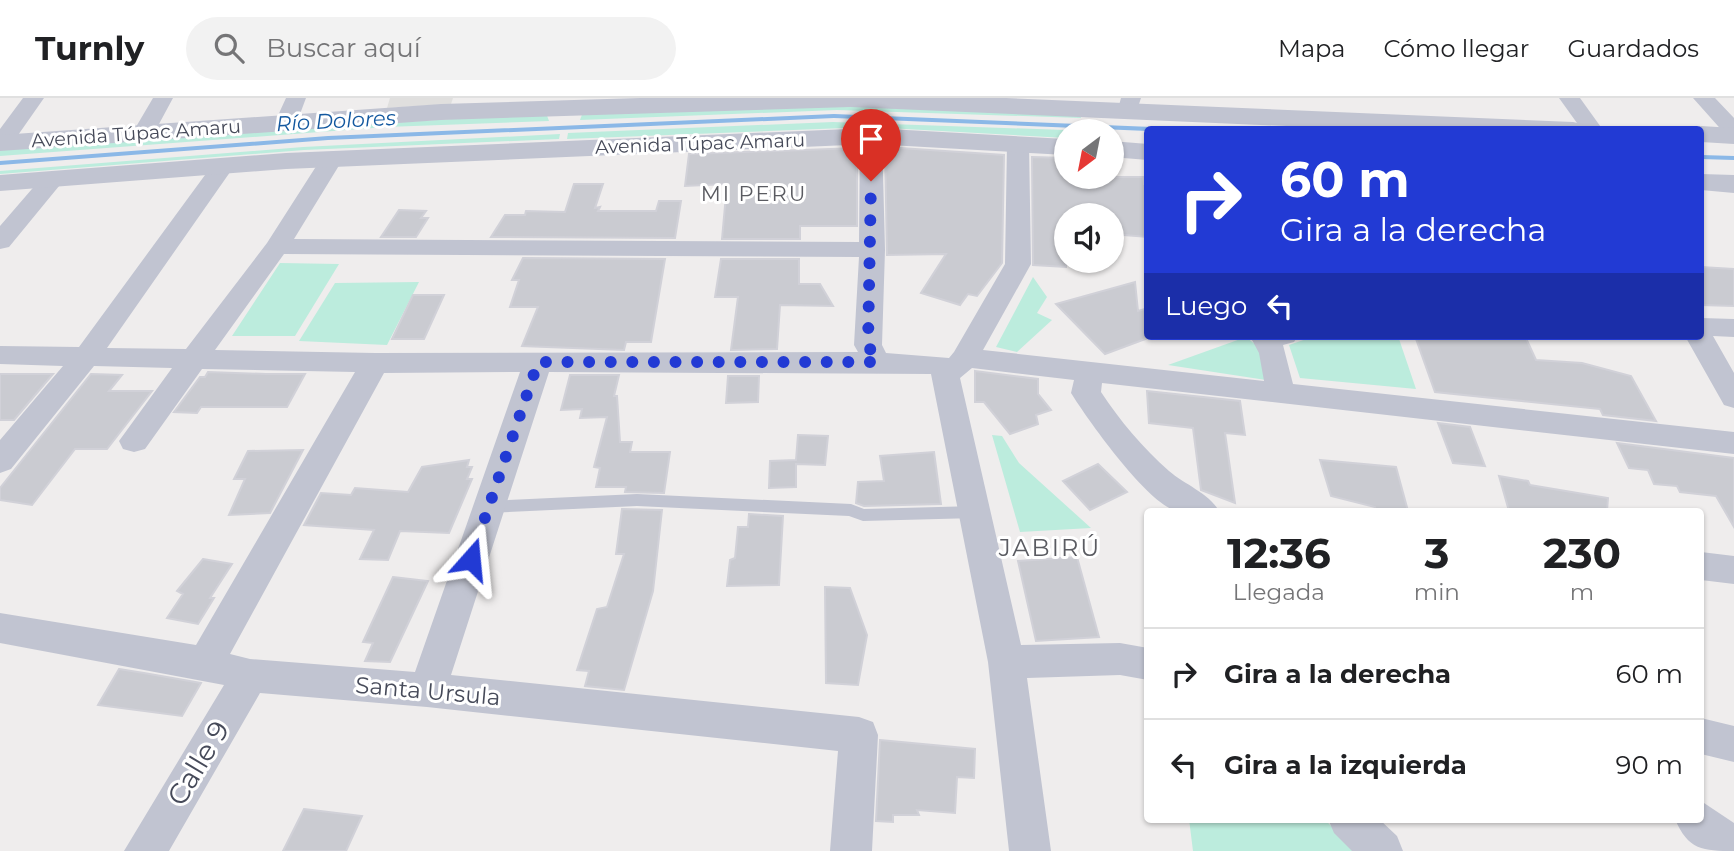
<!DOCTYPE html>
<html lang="es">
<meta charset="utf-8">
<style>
body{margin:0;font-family:Montserrat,sans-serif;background:#f2f2f2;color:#202124;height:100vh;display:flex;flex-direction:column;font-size:26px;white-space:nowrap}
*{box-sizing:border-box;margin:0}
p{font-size:23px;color:#757577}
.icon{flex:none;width:38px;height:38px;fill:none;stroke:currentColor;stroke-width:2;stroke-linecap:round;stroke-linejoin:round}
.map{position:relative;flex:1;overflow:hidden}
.details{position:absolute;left:1144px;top:410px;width:560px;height:315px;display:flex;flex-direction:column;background:#fff;border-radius:7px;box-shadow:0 2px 5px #0004}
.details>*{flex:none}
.hud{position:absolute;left:1144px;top:28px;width:560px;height:214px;border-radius:7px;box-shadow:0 2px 5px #0004;background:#223ad4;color:#fff;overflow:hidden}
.needle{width:46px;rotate:212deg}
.controls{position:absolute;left:1054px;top:21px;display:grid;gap:14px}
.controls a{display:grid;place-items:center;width:70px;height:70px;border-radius:50%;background:#fff;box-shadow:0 2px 5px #0004;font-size:35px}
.pin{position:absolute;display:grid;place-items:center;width:60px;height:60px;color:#fff;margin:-72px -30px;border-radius:50% 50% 50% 0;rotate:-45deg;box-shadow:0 0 7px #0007}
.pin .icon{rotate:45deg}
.me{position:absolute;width:77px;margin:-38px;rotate:18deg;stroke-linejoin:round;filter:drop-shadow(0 0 5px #0008)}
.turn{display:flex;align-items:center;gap:24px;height:147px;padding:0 21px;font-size:32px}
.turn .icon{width:91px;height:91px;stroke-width:2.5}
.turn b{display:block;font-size:49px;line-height:60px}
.then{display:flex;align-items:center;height:66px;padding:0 21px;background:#0003;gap:14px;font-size:26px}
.eta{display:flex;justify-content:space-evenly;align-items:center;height:119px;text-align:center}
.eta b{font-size:42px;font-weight:700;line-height:49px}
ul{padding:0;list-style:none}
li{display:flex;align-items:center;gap:21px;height:91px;padding:0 21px;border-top:2px solid #e0e0e0}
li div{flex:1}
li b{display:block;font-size:26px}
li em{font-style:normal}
header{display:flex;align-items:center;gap:42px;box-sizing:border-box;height:98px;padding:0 35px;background:#fff;border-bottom:2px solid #e0e0e0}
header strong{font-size:33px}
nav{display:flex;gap:38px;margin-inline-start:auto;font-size:24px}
.search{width:490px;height:63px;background:#f2f2f2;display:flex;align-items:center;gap:18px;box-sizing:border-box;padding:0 24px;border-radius:38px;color:#757577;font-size:26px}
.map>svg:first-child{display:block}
.education{fill:#e0dfde}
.green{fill:#bcecdd}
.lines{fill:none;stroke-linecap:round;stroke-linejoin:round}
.stream{fill:#8bb8e7;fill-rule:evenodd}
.building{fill:#cacbd1;stroke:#d1d1d8;stroke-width:2}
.service{fill:#c1c4d1;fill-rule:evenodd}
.minor{fill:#c1c4d1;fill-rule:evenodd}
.tertiary{fill:#c1c4d1;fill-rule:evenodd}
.route{stroke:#223ad4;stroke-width:12;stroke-dasharray:0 21.6}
.labels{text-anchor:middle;stroke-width:6;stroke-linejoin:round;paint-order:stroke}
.far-street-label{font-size:19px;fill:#464a59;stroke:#fff}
.far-water-label{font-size:21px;font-style:italic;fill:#13589f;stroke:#fff}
.far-neighbourhood-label{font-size:21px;letter-spacing:2px;fill:#5a5b61;stroke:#fff}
.street-label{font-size:23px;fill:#464a59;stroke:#fff}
.neighbourhood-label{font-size:24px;letter-spacing:2px;fill:#5a5b61;stroke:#fff}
.near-street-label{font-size:28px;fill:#464a59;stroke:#fff}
</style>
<header>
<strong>Turnly</strong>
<div class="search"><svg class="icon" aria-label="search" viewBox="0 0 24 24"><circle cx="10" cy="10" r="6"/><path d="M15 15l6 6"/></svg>Buscar aquí</div>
<nav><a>Mapa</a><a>Cómo llegar</a><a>Guardados</a></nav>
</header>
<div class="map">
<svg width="1734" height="753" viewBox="0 0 1734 753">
<rect width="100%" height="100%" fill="#efeded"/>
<path class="education" d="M390 0H453L451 6 387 10Z"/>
<path class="green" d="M839 6 1080 16 1081 20 837 12 580 22 583 14Z
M546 15 549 23 386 29 0 58V50Z
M833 24 1093 33H1066V40L869 29 567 41 568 35Z
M560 36 559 41 304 52 0 76V73L303 49Z
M280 165 339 166 295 238H232Z
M1033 179 1047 199 1037 215 1052 222 1017 254 996 249Z
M419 184 387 247 299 243 335 185Z
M1315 238H1398L1416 291 1300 280 1289 247Z
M1246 239 1266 255V282L1168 267Z
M992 337 1002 338 1019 365 1091 430 1020 434Z
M1189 721H1324L1357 753H1193Z"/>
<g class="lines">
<path class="stream" d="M834 16 1177 30 1180 32H1148V33L834 20 328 42 0 67V63L328 38Z
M1701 57 1734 58V62L1701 61Z"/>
</g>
<path class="building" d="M885 49 1004 57 1002 165 977 198 968 196 960 207 921 195 946 156 887 157Z
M857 50V128H800V141H722L727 86 685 88 689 56Z
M1032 59 1066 60V79H1143L1144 86H1148V139L1111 136V117H1066V169L1033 167Z
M574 86H603L595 110 600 109 598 113H656L659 103H681L675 140 491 139 505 117H525L526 113 565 114Z
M399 112 426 113 421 120H428L416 139H381Z
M523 160 665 161 651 244H626L624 252 522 248 538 209H510L519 182H512Z
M721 161H799V186H820L833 208 780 207 777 251 731 252 738 199H715Z
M1701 169 1734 171V208L1701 207Z
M1135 184 1138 213 1148 210V240L1105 256 1056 206Z
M413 197H444L424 241H392Z
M1415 238H1525L1536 262 1582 265 1631 278 1656 323 1603 317 1600 311 1435 294Z
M975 273 1038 281V296L1051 312 1036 317 1038 326 1010 336 984 304H975Z
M208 274 266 276H305L287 309H201L197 315 174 314 200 279H205Z
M0 276H53L14 322H0Z
M91 276 122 277 109 293H152L107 351H75L32 407 0 402V390Z
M570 277H619L614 298H617L620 344H632L630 354H670L664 395 625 394 626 389H596L600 370 594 369 607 319 580 320 582 311 561 312Z
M728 278H759L758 304 726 305Z
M1147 293 1240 303 1245 337 1225 335 1235 405 1201 392 1193 330 1149 325Z
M1438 325 1470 329 1485 368 1453 365Z
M798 337 828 338 825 367 796 366V389L769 390 770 363 796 362Z
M1617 345 1734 360V429L1716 398 1680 394 1677 388 1654 386 1648 372 1629 370Z
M303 352 270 415 229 417 245 381H234L248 353Z
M934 354 941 406 864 408 856 405 858 384 884 383 880 358Z
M469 362 467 369H472L467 381H472L449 435 400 433 388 462 360 461 374 432 304 427 321 395 351 397 355 390 408 394 422 369Z
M1320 362 1396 369 1408 413H1376L1375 409 1331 398Z
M1098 366 1127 394 1090 412 1063 383Z
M1499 378 1528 383 1530 387 1608 400 1607 413H1509Z
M622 411 662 412 653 493 624 592 585 588 589 573 577 572 597 511 607 509 624 456H616Z
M749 416 783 418 779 487 727 488 730 462 735 460 738 429H748Z
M1077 459 1099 539 1036 543 1018 463Z
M203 461 232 466 210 500H214L198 526 167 520 183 496 177 493Z
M393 479 428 483 390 564 365 563 373 545 363 544Z
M825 489 850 490 867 537 858 587 826 585Z
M119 571 144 575 201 585 182 618 98 607Z
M880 642 975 651 974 680 957 679 955 715 917 712 919 717H893V724L876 723Z
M304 711 362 718 346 753H283Z"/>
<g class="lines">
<path class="service" d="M637 396 851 406 864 411 976 408 982 410 984 414 982 418 976 420 863 423 849 418 637 408 488 415 482 413 480 409 482 405 488 403Z"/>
<path class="minor" d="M23 0H44L9 50 0 51V31Z
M153 0H173L152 39H136L133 34Z
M286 0H306L297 24 286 30 275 24Z
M1121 0H1141L1136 15H1122L1118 11Z
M1559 0H1580L1603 32H1582Z
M1693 0H1715L1734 20V38L1726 37Z
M871 31 882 38 885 152 882 247 886 255 949 260 954 254 1005 166 1007 46 1018 39 1029 46 1031 166 983 252 1264 283 1259 255 1252 242 1255 238H1298L1294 244 1283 247 1293 286 1734 334V356L1102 285 1101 294C1120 323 1143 350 1169 373 1184 386 1210 396 1219 413 1207 413 1188 417 1176 413 1146 404 1088 322 1071 295L1074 282 972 270 960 280 1021 547 1120 545 1148 550V582L1120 577 1027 580 1051 753H1009L988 564 931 276 549 274 451 577 859 619 873 624 878 637 872 753H830L838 653 427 609 260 595 169 753H124L224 587 0 545V515L196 547 355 274 202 271 145 351 134 354 123 351 119 343 172 270 94 268 11 371 0 375V342L63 268 0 266V248L79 249 216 62 224 60 235 67 107 250 186 251 267 145 324 56H340L343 61 294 141 859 144 860 38ZM284 156 859 159 854 247 858 254 375 255 215 252ZM520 274 415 574 250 561 230 556 384 275Z
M52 75 60 77 64 82 9 149 0 151V128L44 77Z
M1701 220 1734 221V239L1713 238 1734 275V310L1724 307 1685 238H1701Z
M1701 454 1734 458V486L1701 482Z
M1701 620 1734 628V664L1701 656Z
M1701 703 1734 725V753C1703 753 1688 752 1675 721H1701Z
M1328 721H1379L1397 738 1403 753H1352L1334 735Z"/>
<path class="tertiary" d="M640 0H1006L1573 24 1582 26 1586 32H1378L850 9 441 22 0 53V37L441 6Z
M1701 28 1734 30V46L1701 44V32H1691Z
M871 30 1066 41V57L871 46 286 71 0 93V77L286 55Z
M1111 43 1148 46V62L1111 59Z
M1701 76 1734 77V95L1701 92Z"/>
</g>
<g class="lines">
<path class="route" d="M471 461 538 264H877L868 247 871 83"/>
</g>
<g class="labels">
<g class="far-street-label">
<text transform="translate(136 35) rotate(-4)" y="7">Avenida Túpac Amaru</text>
<text transform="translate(700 45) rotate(-2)" y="7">Avenida Túpac Amaru</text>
</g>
<g class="far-water-label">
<text transform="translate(336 23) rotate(-3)" y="7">Río Dolores</text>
</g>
<g class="far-neighbourhood-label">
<text x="754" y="103">MI PERU</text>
</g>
<g class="street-label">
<text transform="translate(428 593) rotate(5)" y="8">Santa Ursula</text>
</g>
<g class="neighbourhood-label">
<text x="1050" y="458">JABIRÚ</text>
</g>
<g class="near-street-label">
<text transform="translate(198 665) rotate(-59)" y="10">Calle 9</text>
</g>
</g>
</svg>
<div class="controls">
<a><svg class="needle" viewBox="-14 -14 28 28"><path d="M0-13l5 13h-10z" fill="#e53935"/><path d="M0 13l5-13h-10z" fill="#757577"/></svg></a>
<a><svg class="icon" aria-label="sound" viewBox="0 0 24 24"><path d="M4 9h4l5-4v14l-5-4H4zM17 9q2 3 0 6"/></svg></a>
</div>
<div class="pin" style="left:871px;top:83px;background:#d93025"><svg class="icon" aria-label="arrive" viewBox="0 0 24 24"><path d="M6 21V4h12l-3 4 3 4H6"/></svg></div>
<svg class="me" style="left:471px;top:461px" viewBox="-20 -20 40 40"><path d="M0-17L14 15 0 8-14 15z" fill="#223ad4" stroke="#fff" stroke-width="4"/></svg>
<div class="hud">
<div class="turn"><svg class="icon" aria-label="right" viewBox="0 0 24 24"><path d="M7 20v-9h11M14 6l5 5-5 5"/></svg><div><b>60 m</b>Gira a la derecha</div></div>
<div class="then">Luego<svg class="icon" aria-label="left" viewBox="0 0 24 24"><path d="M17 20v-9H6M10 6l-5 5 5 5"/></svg></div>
</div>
<section class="details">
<div class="eta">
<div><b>12:36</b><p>Llegada</p></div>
<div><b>3</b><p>min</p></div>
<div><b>230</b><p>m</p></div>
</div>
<ul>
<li><svg class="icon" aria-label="right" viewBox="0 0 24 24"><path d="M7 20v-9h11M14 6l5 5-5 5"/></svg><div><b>Gira a la derecha</b></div><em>60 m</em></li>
<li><svg class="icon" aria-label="left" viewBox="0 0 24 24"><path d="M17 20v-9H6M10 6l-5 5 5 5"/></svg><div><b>Gira a la izquierda</b></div><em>90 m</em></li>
</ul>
</section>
</div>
